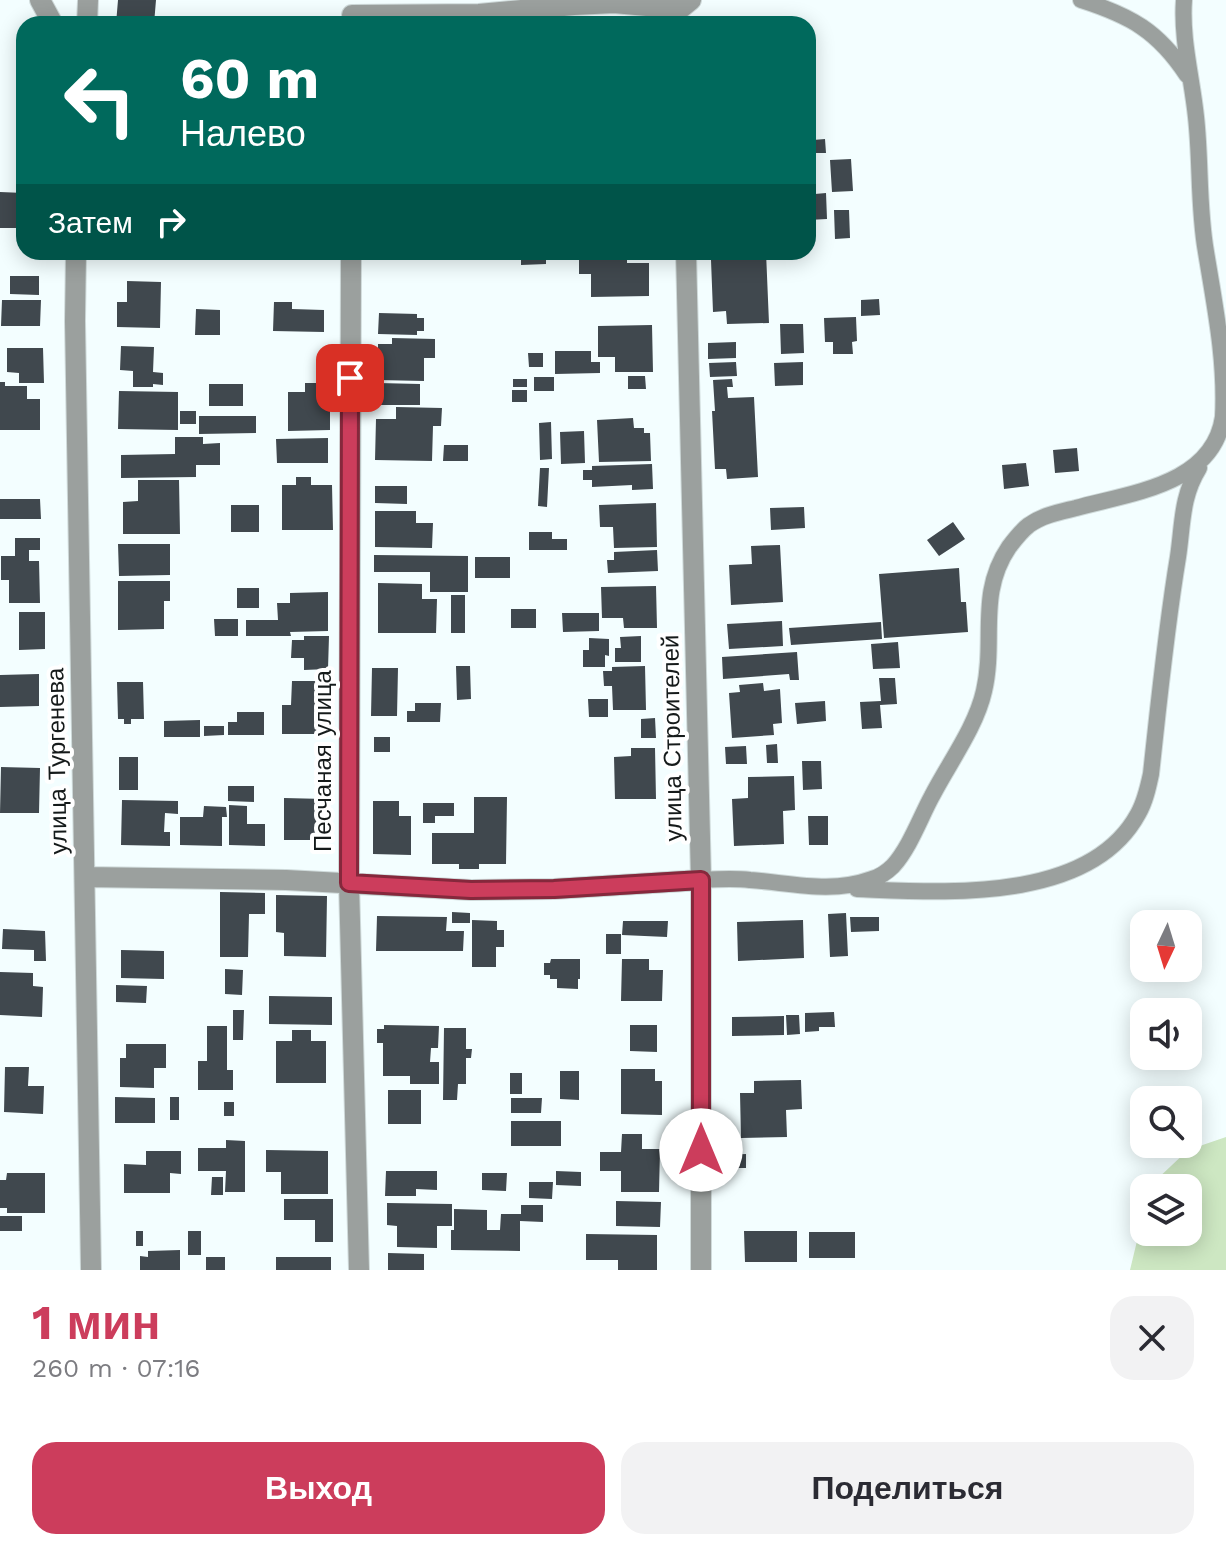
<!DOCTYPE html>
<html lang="ru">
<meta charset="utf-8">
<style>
body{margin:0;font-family:"Work Sans",sans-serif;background:#f2f2f3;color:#2b2b33;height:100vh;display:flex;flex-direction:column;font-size:30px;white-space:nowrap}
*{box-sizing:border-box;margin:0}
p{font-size:26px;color:#7c7c81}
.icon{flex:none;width:44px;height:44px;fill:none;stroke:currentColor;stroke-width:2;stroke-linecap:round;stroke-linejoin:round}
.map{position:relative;height:1270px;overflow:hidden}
.side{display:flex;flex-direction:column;background:#fff;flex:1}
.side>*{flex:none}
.hud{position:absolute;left:16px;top:16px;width:800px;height:244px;border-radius:24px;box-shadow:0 4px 20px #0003;background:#00695c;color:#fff;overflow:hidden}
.needle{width:52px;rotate:184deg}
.controls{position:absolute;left:1130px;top:910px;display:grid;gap:16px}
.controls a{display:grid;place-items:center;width:72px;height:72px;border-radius:16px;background:#fff;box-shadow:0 4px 20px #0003;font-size:40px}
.pin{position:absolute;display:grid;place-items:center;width:68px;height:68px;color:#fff;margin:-34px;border-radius:16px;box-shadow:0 4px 12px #0006}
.me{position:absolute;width:88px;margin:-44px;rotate:0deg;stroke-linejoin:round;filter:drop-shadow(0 0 6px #0008)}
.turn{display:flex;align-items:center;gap:28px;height:168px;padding:0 32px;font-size:36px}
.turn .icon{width:104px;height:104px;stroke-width:2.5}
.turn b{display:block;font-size:56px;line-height:68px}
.then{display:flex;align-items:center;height:76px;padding:0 32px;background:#0003;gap:16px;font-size:30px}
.round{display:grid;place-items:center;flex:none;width:84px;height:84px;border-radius:24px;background:#f2f2f3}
.summary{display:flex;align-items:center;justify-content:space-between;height:136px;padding:0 32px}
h1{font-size:48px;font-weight:700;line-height:60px;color:#cc3d5c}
.button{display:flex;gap:16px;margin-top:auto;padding:16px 32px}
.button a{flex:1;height:92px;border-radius:24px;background:#cc3d5c;color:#fff;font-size:32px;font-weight:700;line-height:92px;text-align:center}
.button a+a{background:#f2f2f3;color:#2b2b33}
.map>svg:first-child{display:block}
.green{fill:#cde7c2}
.building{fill:#40484e}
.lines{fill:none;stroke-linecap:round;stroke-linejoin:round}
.service-casing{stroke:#cfdada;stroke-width:18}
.minor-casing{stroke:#cfdada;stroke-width:22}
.service{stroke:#9ba09e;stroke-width:16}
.minor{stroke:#9ba09e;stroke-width:20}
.route-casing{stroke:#85283c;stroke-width:20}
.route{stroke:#cc3d5c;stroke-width:14}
.labels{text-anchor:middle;stroke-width:8;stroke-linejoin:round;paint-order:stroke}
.street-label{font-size:24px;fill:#151a1a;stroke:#fff}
</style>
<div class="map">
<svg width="1226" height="1270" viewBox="0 0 1226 1270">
<rect width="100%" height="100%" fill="#f3feff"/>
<path class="green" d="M1226 1137V1270H1130L1144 1212V1232H1188V1188H1152L1154 1182 1188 1150Z"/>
<path class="building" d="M118 0H156L154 24H116Z
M825 139 826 153H814L813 140Z
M851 159 853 191 832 192 830 160Z
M808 173H814L815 194 826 193 827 219 808 220Z
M0 192 24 193V228H0Z
M834 210H849L850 238 835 239Z
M521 252H546V264L521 265Z
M586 252H627V263H649V296L591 297V274H579V257L586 256Z
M720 252H766L769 323 727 324 726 311 713 312 711 260H720Z
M10 276H39V295L10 294Z
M127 281 161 282 160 328 117 327V302H127Z
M879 299 880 315 861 316V300Z
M2 300H41L40 326H1Z
M274 302H292V309L324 310V332L273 331Z
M196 309 220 310V335H195Z
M379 313 417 314V318H424V331H417V335L378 334Z
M856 317 857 341 852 342 853 354H833V342H825L824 318Z
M780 324H803L804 353 781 354Z
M652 325 653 372H615V357H598V326Z
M392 338 435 339V358H424V381L378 380V344H392Z
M736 342V358L708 359V343Z
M121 346 154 347 153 372 163 373V385L153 384V387H133V371L120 370Z
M7 348H43L44 383H19V373L7 372Z
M555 351H591V362H600V373L555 374Z
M528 353H543V367H529Z
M736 362 737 376 710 377 709 363Z
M803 362V385L775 386 774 363Z
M628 376H645L646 389H628Z
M534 377H554V391H534Z
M513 379H527V387H513Z
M732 379 733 387H727L728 398 754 397 758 477 727 479 726 469H715L712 411H715L713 380Z
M0 382H5V386H27V399H40V430H0Z
M305 383H325V392H330V430L288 431V392H305Z
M378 383 420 384V405H377Z
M209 384H243V406H209Z
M512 390H527V402H512Z
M119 391 178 392V430L118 429Z
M396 407 442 408 441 426H433L432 461 375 460 376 419H396Z
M180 411H196V424H180Z
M199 416H256V433L199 434Z
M633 418 634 428H644V433H650L651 461 599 462 597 420Z
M551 422 552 459 540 460 539 423Z
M584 431 585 463 561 464 560 432Z
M175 437H203V444L220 443V465H196V477L121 478V455L175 454Z
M328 438V463H277L276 439Z
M444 445H468V461H443Z
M1077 448 1079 471 1055 473 1053 450Z
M1026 463 1029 486 1004 489 1002 465Z
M652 464 653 489 632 490V485L592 487V480H583V470H592V466Z
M540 468H549L547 507 538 506Z
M296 477H311V485H332L333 530H282V485H296Z
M138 480H179L180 534H123V502L138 501Z
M375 486H407V504L375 503Z
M0 499H40L41 519H0Z
M656 503 657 547 614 548 613 527H600L599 505Z
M231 505H259V532H231Z
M804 507 805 528 771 530 770 508Z
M375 511H416V523H433L432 548 375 547Z
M953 522 965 539 939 556 927 540Z
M529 532H552V539H567V550H529Z
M15 538H40V550H29V561H39L40 603H9V580H1V556H15Z
M118 544H170V575L119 576Z
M780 545 783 602 731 605 729 565 752 564 751 546Z
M657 550 658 571 608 573 607 560H614V552Z
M374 555 468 556V592H430V572H374Z
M475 557H510V578H475Z
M959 568 961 602H966L968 632 884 638 879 574Z
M118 581H170V601H164V629L118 630Z
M378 583 422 584V599H437L436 633H378Z
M656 586 657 628H624L623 618H602L601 587Z
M237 588H259V608H237Z
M328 592V631L290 632 291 636H246V620H278L277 603H290V593Z
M451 595H465V633H451Z
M511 609H536V628H511Z
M19 612H45V649L19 650Z
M562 613H599V631L563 632Z
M214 619H238V636H215Z
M782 621 783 646 729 649 727 624Z
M881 622 882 639 791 645 789 628Z
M304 636H329L328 669 304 670V658H291L292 640H304Z
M641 636V662H615V648H621L620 637Z
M589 638 609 639V656L605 655V667H583V650H589Z
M898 642 900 668 873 669 871 644Z
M797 652 799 680H790L789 674 723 679 722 657Z
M456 666H470L471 699 457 700Z
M645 666 646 710H613L612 686H604L603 671H612V667Z
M372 668H398L397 716H371Z
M39 674V706L0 707V675Z
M879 678H895L897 704 880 705 882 728 862 729 860 702 881 701Z
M292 681H328L327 734H282V705H291Z
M117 682H143L144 719H131V724H124V719H118Z
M763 683 764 691 780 689 782 723 773 724 774 735 732 738 729 693 740 692 739 685Z
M588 699H608V717H589Z
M825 701 826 721 797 724 795 703Z
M415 703H441L440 722H407V711H415Z
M237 712H264V735H228V722H237Z
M655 718 656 738H641V719Z
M200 720V737H164V721Z
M204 726H224V735L204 736Z
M374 737H390V752H374Z
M777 744 778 763H767L766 745Z
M746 746 747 764H726L725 747Z
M631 748H655L656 799H615L614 757 631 756Z
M119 757H138V790H119Z
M802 761H821L822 789 803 790Z
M1 767 40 768 39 813H0Z
M794 776 795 810 783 811 784 844 734 846 732 799 748 798V777Z
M228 786H254V802L228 801Z
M474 797H507L506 864H479V869H459V864H432V833H474Z
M284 798 325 799 324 840H284Z
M122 800 178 801V814L165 813 164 832H170V846L121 845Z
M373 801H399V816H411V855L373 854Z
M423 803H454V816H435V823H423Z
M229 805 247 806V824H265V846L229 845Z
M204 806 226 807 227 817H222V846L180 845V817H203Z
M808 816H828V845H809Z
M220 892 265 893V914H249L248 957H220Z
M276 895 327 896 326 957 284 956V933L276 932Z
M452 912 470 913V923H452Z
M846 913 848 956 830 957 828 914Z
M377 916 447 917 446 931H464L463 951H376Z
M850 917H879V931L851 932Z
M472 920 497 921V930H504V947H496V967H472Z
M803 920 804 958 738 961 737 922Z
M623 921H668L667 937 622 935Z
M3 929 45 931 46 961H34V950L2 949Z
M606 934H621V954H606Z
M121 950 164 951V979L121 978Z
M551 959H580V979H578V989L557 988V979H550V975H544V963H550Z
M622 959H649V970H663L662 1001H621Z
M225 969 243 970 242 995 225 994Z
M0 972 33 973V986L43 987 42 1017 0 1015Z
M116 985 147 986 146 1003 116 1002Z
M269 996 332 997V1025L269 1024Z
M233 1010H244L243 1040H233Z
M834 1012 835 1027H819V1031L805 1032V1013Z
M786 1015H799L800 1034 787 1035Z
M784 1016V1035L732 1036V1017Z
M384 1025 439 1026 438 1048H431L430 1062H439V1084H410V1076H383V1043H377V1029H384Z
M630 1025H657V1052L630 1051Z
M207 1026H227V1070H233V1090H198V1061H207Z
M444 1028H466V1049H472L471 1058H466V1084H458L457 1100H443Z
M292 1030H311V1041H326V1083H276V1041H292Z
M126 1044H166V1068H154V1088L120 1087V1058H126Z
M5 1067H29L28 1086H44L43 1114 4 1112Z
M621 1069H655V1081H662V1115L621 1114Z
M560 1071H579V1100L560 1099Z
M510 1073H522V1094H510Z
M801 1080 802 1109 786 1110 787 1137 741 1138 740 1093H754V1081Z
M388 1090H421V1124H388Z
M115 1097 155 1098V1123H115Z
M170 1097H179V1120H170Z
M511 1098H542L541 1113H511Z
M224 1102H234V1116H224Z
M511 1121H561V1146H511Z
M622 1134H642V1149H660L659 1192H621V1171H600V1152H621Z
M226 1140 245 1141V1192H225L226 1171H198V1148H226Z
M266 1150 328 1151V1194H281V1172H266Z
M146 1151H181V1174L170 1173V1193H124V1164L146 1165Z
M746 1154V1168H726L725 1155Z
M386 1171H437V1190L416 1189V1196H385Z
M556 1171 581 1172V1186L556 1185Z
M7 1173H45V1213H7V1208H0V1180H6Z
M482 1173H507L506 1191 482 1190Z
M212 1177H223V1195H211Z
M529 1182H553L552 1199 529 1198Z
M284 1199H333V1242H315V1220H284Z
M616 1201 661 1202 660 1227 616 1226Z
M387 1203 452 1204V1226H437V1248L397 1247V1226L387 1225Z
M521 1205H543V1222L520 1221V1251L451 1250V1230H454V1209L487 1210V1230H500L501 1214H521Z
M0 1216H22V1231H0Z
M136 1231H143V1246H136Z
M188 1231H201V1255H188Z
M744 1231H797V1262H745Z
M809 1232H855V1258H809Z
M586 1234 657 1235V1270H618V1260H586Z
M180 1250V1270H140V1256L148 1257V1251Z
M388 1253 424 1254V1270H388Z
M206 1257H225V1270H206Z
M276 1257H331V1270H276Z"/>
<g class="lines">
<defs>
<path id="service" d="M1081 0C1131 16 1158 31 1187 75
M701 880C718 879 734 878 750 880 792 883 831 894 872 879 879 877 888 871 893 866 910 847 920 818 932 796 949 763 976 727 984 691 996 640 977 594 1009 547 1015 539 1021 531 1029 525 1043 515 1060 512 1076 508 1130 493 1213 485 1223 417 1226 361 1215 307 1206 252 1198 207 1201 162 1196 117 1192 78 1181 39 1184 0
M857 889C942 892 1089 904 1138 814 1145 802 1148 788 1151 774 1159 701 1166 629 1178 557 1183 524 1181 497 1199 468"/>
<path id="minor" d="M40 0 53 24
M352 15 479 14 574 5 614 3 680 9 691 0
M87 24 88 0
M76 252 75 321 91 1270
M351 252 349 883 359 1270
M686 252 701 880V1270
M85 877 286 880 471 890 554 889 701 880"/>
</defs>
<use href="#service" class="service-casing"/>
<use href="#minor" class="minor-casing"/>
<use href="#service" class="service"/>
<use href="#minor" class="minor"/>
</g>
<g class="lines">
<defs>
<path id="route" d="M350 378 349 883 471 890 554 889 701 880V1150"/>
</defs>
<use href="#route" class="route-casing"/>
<use href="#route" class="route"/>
</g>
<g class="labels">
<g class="street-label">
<text transform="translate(672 738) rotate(-91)" y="8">улица Строителей</text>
<text transform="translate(57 761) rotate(-91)" y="8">улица Тургенева</text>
<text transform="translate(323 761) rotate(-90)" y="8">Песчаная улица</text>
</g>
</g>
</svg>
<div class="controls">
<a><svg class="needle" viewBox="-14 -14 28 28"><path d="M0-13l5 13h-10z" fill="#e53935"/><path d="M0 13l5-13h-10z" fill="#7c7c81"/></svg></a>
<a><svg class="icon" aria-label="sound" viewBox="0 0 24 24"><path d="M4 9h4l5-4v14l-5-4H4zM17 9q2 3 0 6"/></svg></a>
<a><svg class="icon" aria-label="search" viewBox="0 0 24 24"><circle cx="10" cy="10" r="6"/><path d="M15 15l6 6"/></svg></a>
<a><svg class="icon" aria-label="layers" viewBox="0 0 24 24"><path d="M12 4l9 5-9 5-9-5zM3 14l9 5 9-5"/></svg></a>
</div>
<div class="pin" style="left:350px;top:378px;background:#d93025"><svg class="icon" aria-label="arrive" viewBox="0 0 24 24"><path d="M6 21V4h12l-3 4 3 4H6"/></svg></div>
<svg class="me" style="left:701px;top:1150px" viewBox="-20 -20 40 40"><circle r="19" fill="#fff"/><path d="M0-13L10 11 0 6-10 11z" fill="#cc3d5c"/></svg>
<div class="hud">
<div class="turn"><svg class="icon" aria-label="left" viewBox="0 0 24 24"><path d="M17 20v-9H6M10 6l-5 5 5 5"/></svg><div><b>60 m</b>Налево</div></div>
<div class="then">Затем<svg class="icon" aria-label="right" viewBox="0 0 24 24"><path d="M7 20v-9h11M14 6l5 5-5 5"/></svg></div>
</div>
</div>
<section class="side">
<div class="summary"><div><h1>1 мин</h1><p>260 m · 07:16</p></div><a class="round"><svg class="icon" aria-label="close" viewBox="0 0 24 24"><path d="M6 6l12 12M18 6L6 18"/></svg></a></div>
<div class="button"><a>Выход</a><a>Поделиться</a></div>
</section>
